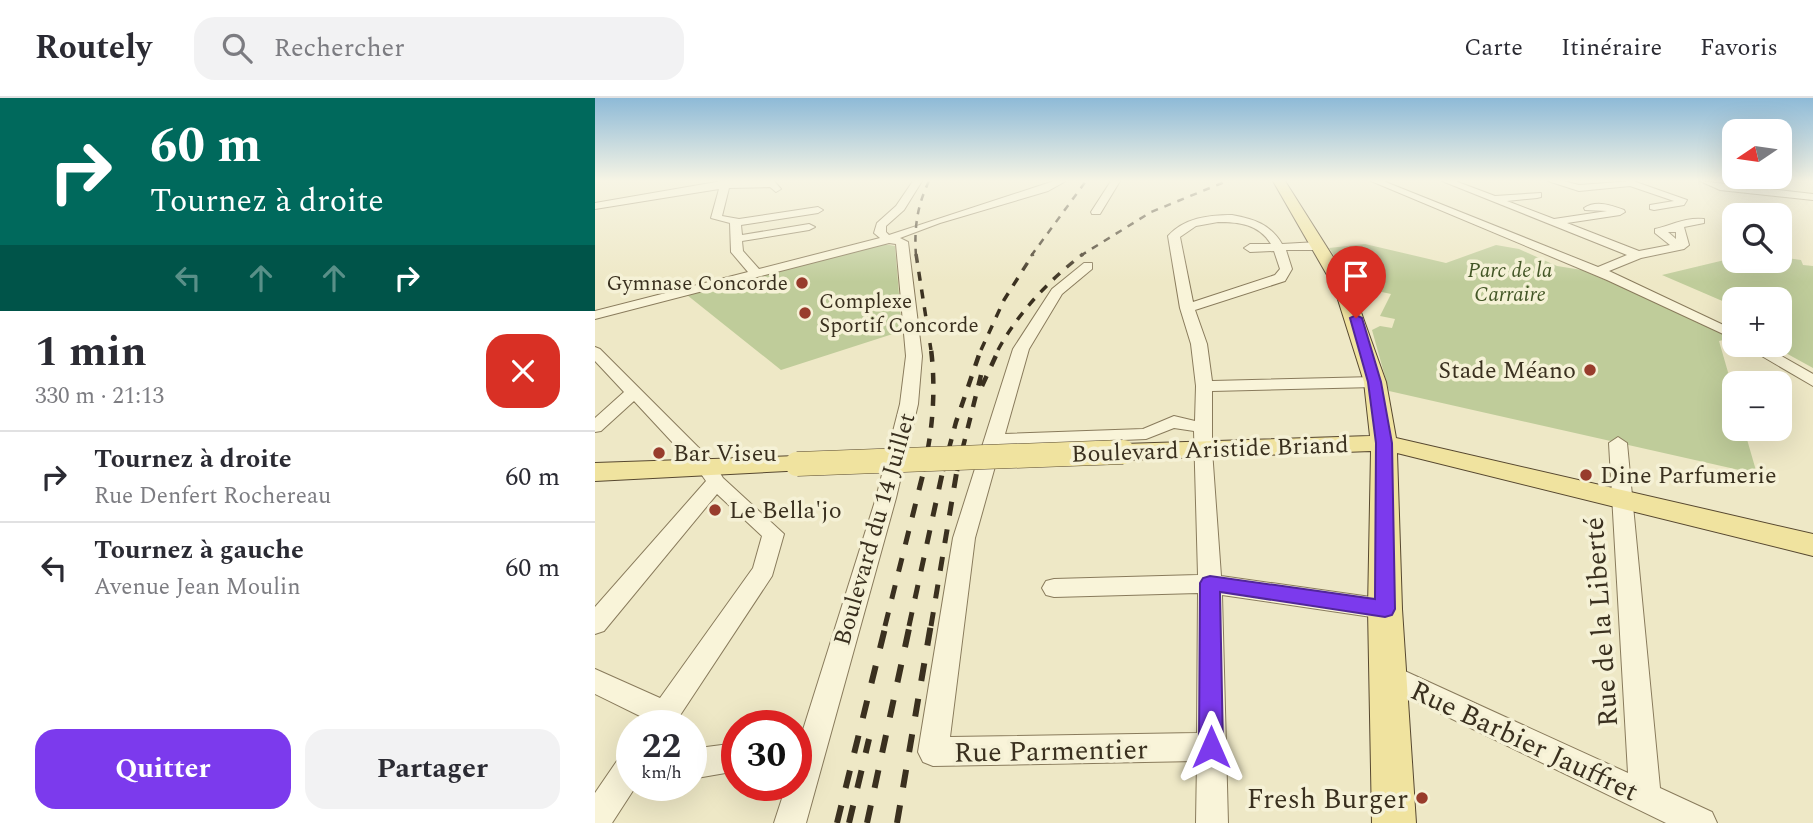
<!DOCTYPE html>
<html lang="fr">
<meta charset="utf-8">
<style>
body{margin:0;font-family:Spectral,serif;background:#f2f2f3;color:#2b2b33;height:100vh;display:flex;flex-direction:column;font-size:26px;white-space:nowrap}
*{box-sizing:border-box;margin:0}
p{font-size:23px;color:#7c7c81}
.icon{flex:none;width:38px;height:38px;fill:none;stroke:currentColor;stroke-width:2;stroke-linecap:round;stroke-linejoin:round}
.map{position:relative;flex:1;overflow:hidden}
.details{display:flex;flex-direction:column;background:#fff;width:595px}
.details>*{flex:none}
.guide{background:#00695c;color:#fff;overflow:hidden}
.needle{width:46px;rotate:257deg}
.controls{position:absolute;left:1127px;top:21px;display:grid;gap:14px}
.controls a{display:grid;place-items:center;width:70px;height:70px;border-radius:14px;background:#fff;box-shadow:0 7px 28px #0002;font-size:35px}
.speed{position:absolute;left:21px;top:612px;display:flex;gap:14px;font-size:35px;font-weight:700;text-align:center}
.speed>*{display:grid;place-content:center;width:91px;height:91px;border-radius:50%;background:#fff;box-shadow:0 7px 28px #0002;line-height:1}
.speed small{font-size:18px;font-weight:400}
.speed .limit{border:10px solid #d22;background:#fff;color:#111}
.pin{position:absolute;display:grid;place-items:center;width:60px;height:60px;color:#fff;margin:-72px -30px;border-radius:50% 50% 50% 0;rotate:-45deg;box-shadow:0 0 7px #0007}
.pin .icon{rotate:45deg}
.me{position:absolute;width:77px;margin:-38px;rotate:0deg;stroke-linejoin:round;filter:drop-shadow(0 0 5px #0008)}
.turn{display:flex;align-items:center;gap:24px;height:147px;padding:0 35px;font-size:32px}
.turn .icon{width:91px;height:91px;stroke-width:2.5}
.turn b{display:block;font-size:49px;line-height:60px}
.lanes{display:flex;align-items:center;height:66px;padding:0 35px;background:#0003;justify-content:center;gap:35px;direction:ltr}
.lanes .off{opacity:.35}
.round{display:grid;place-items:center;flex:none;width:74px;height:74px;border-radius:21px;background:#f2f2f3}
.summary{display:flex;align-items:center;justify-content:space-between;height:119px;padding:0 35px}
h1{font-size:42px;font-weight:700;line-height:52px}
.action{display:flex;gap:14px;margin-top:auto;padding:14px 35px}
.action a{flex:1;height:80px;border-radius:21px;background:#7c3aed;color:#fff;font-size:28px;font-weight:700;line-height:80px;text-align:center}
.action a+a{background:#f2f2f3;color:#2b2b33}
ul{padding:0;list-style:none}
li{display:flex;align-items:center;gap:21px;height:91px;padding:0 35px;border-top:2px solid #e1e1e2}
li div{flex:1}
li b{display:block;font-size:26px}
li em{font-style:normal}
header{display:flex;align-items:center;gap:42px;box-sizing:border-box;height:98px;padding:0 35px;background:#fff;border-bottom:2px solid #e1e1e2}
header strong{font-size:33px}
nav{display:flex;gap:38px;margin-inline-start:auto;font-size:24px}
.search{width:490px;height:63px;background:#f2f2f3;display:flex;align-items:center;gap:18px;box-sizing:border-box;padding:0 24px;border-radius:21px;color:#7c7c81;font-size:26px}
main{display:flex;flex:1;min-height:0}
.map>svg:first-child{display:block}
.green{fill:#bfcc9a}
.lines{fill:none;stroke-linecap:round;stroke-linejoin:round}
.minor-casing{stroke:#897b5c;stroke-width:2}
.major-casing{stroke:#574830;stroke-width:2}
.minor{fill:#f9f4d9;fill-rule:evenodd}
.major{fill:#f0e39f;fill-rule:evenodd}
.rail-far4{stroke:#3a301f;stroke-width:2.5;stroke-dasharray:7 7;stroke-linecap:butt}
.rail-far3{stroke:#3a301f;stroke-width:3.5;stroke-dasharray:9 9;stroke-linecap:butt}
.rail-far2{stroke:#3a301f;stroke-width:4.5;stroke-dasharray:11 11;stroke-linecap:butt}
.rail-far1{stroke:#3a301f;stroke-width:5;stroke-dasharray:14 14;stroke-linecap:butt}
.rail{stroke:#3a301f;stroke-width:6;stroke-dasharray:18 18;stroke-linecap:butt}
.major-bridge-casing{stroke:#574830;stroke-width:25;stroke-linecap:butt}
.major-bridge{stroke:#f0e39f;stroke-width:24}
.route{fill:#7c3aed;stroke:#51269a;stroke-width:2}
.poi-dot{fill:#983c2c;stroke:#f5f1d6;stroke-width:2.5}
.labels{text-anchor:middle;stroke-width:7;stroke-linejoin:round;paint-order:stroke}
.far-park-label{font-size:21px;font-style:italic;fill:#435626;stroke:#f5f1d6}
.far-poi-label{font-size:21px;fill:#3a301f;stroke:#f5f1d6;text-anchor:end}
.poi-label{font-size:24px;fill:#3a301f;stroke:#f5f1d6;text-anchor:start}
.street-label{font-size:24px;fill:#3a301f;stroke:#f5f1d6}
.near-street-label{font-size:28px;fill:#3a301f;stroke:#f5f1d6}
.near-poi-label{font-size:28px;fill:#3a301f;stroke:#f5f1d6;text-anchor:end}
</style>
<header>
<strong>Routely</strong>
<div class="search"><svg class="icon" aria-label="search" viewBox="0 0 24 24"><circle cx="10" cy="10" r="6"/><path d="M15 15l6 6"/></svg>Rechercher</div>
<nav><a>Carte</a><a>Itinéraire</a><a>Favoris</a></nav>
</header>
<main>
<section class="details">
<div class="guide">
<div class="turn"><svg class="icon" aria-label="right" viewBox="0 0 24 24"><path d="M7 20v-9h11M14 6l5 5-5 5"/></svg><div><b>60 m</b>Tournez à droite</div></div>
<div class="lanes"><svg class="icon off" aria-label="left" viewBox="0 0 24 24"><path d="M17 20v-9H6M10 6l-5 5 5 5"/></svg><svg class="icon off" aria-label="ahead" viewBox="0 0 24 24"><path d="M12 20V5M6 11l6-6 6 6"/></svg><svg class="icon off" aria-label="ahead" viewBox="0 0 24 24"><path d="M12 20V5M6 11l6-6 6 6"/></svg><svg class="icon" aria-label="right" viewBox="0 0 24 24"><path d="M7 20v-9h11M14 6l5 5-5 5"/></svg></div>
</div>
<div class="summary"><div><h1>1 min</h1><p>330 m · 21:13</p></div><a class="round" style="background:#d93025;color:#fff"><svg class="icon" aria-label="close" viewBox="0 0 24 24"><path d="M6 6l12 12M18 6L6 18"/></svg></a></div>
<ul>
<li><svg class="icon" aria-label="right" viewBox="0 0 24 24"><path d="M7 20v-9h11M14 6l5 5-5 5"/></svg><div><b>Tournez à droite</b><p>Rue Denfert Rochereau</p></div><em>60 m</em></li>
<li><svg class="icon" aria-label="left" viewBox="0 0 24 24"><path d="M17 20v-9H6M10 6l-5 5 5 5"/></svg><div><b>Tournez à gauche</b><p>Avenue Jean Moulin</p></div><em>60 m</em></li>
</ul>
<div class="action"><a>Quitter</a><a>Partager</a></div>
</section>
<div class="map">
<svg width="1218" height="725" viewBox="0 0 1218 725">
<rect width="100%" height="100%" fill="#eee8c6"/>
<path class="green" d="M289 146 300 148 307 233 186 272 92 197Z
M770 146 851 165 901 147 924 151 962 168 987 172 1047 198 1060 201 1137 240 1124 243 1139 295V331H1149L1162 376 794 293 777 232 785 228 797 230 800 221 785 218 796 196 773 191 778 186 754 179 734 150Z
M1185 159 1206 162 1208 167 1218 168V270L1176 247H1185V201H1139V208L1067 177 1138 160 1139 163H1185Z"/>
<g class="lines">
<defs>
<path id="minor" d="M127 83H179L186 91 181 94 175 89 134 90 127 118 144 121 223 109 228 112 223 115 146 127 147 137 214 126 220 129 214 132 147 143 148 153 164 171 285 140 279 135 282 125 301 108 318 83H327L309 112 291 128V134L294 137 459 83H471L453 93 345 125 305 140 313 144 327 258 323 306 301 400 211 725H179L191 688H201V654L281 400 305 306 311 258 301 146 294 145 0 221V213L153 174 136 154 135 125 116 120 124 91 0 111V105Z
M516 83H525L505 116H497L496 114Z
M776 83H788L1003 169 1032 157 847 83H860L900 98 946 95V99L942 100 912 103 959 121 1012 113 990 112 989 110C1001 102 1016 107 1029 112L1030 114 1025 117 972 125 1044 153 1075 147 1060 135V131C1077 127 1091 119 1109 121V125L1089 129 1094 147 1089 151 1046 160 1014 173 1139 232V241L1012 182ZM1073 134H1081V141Z
M953 83H968L984 87 1038 83 1092 102 1089 107 1059 112 1055 111V107L1079 103 1035 88 984 93Z
M1105 83 1218 96V102L1125 92Z
M637 117C659 121 675 126 687 146L723 144 729 148 723 152H691L697 171 690 183 600 212 612 246 617 283 780 279 788 284 780 289 617 293V352L626 478 790 501 799 504 802 511 799 518 790 521 627 497 633 725H601L602 663 338 668 328 664 323 654 358 440 418 251 457 191 489 165H497V171L467 196 434 251 410 336 548 331 579 318 600 323 601 288 596 246 585 210 573 138C589 120 613 117 637 117ZM623 124C644 124 664 126 676 146H655L649 150 655 154 679 153 685 171 680 177 598 204 585 139 601 128ZM579 330 599 333 603 477 459 481 451 483 447 490 451 497 459 499 603 495 602 635 355 639 380 440 406 347 551 341Z
M1148 247H1167L1218 276V288Z
M0 249 5 251 119 365 128 380 189 436 177 478 78 628H48L51 621 0 596V571L65 600 158 470 167 438 122 396 9 533 0 536V509L111 383 104 373 39 303 6 333 0 334V320L29 294 0 263Z
M1023 339 1032 345 1065 690 1117 714 1122 725H1071L783 585 779 577 783 569 792 565 801 569 1033 675 1014 345Z
M142 645V673L96 681V651Z
M37 652V688H41L17 725H0V695L26 657Z"/>
<path id="major" d="M678 83H690L757 189 791 284 801 340 1218 436V458L802 355 807 511 821 725H777L773 511 776 353 528 362 519 360 515 354 519 348 528 346 775 338 769 284 739 189Z
M202 358 211 360 215 366 211 372 0 383V365Z"/>
</defs>
<use href="#minor" class="minor-casing"/>
<use href="#major" class="major-casing"/>
<use href="#minor" class="minor"/>
<use href="#major" class="major"/>
<path class="rail-far4" d="M321 158C319 130 322 108 334 83
M436 158 491 83
M485 158 556 114 632 83"/>
<path class="rail-far3" d="M321 156 336 252
M386 252 409 202 438 156
M403 252C423 215 454 182 488 156"/>
<path class="rail-far2" d="M387 288 404 251
M328 373C338 334 341 291 336 251
M348 373 361 324 386 251
M362 373 386 277"/>
<path class="rail-far1" d="M290 528 329 372
M314 528 348 372
M336 528 362 372"/>
<path class="rail" d="M242 725 291 526
M254 725 274 641
M272 725 315 526
M302 725 336 526"/>
<defs>
<path id="major-bridge" d="M202 366 528 354"/>
</defs>
<use href="#major-bridge" class="major-bridge-casing"/>
<use href="#major-bridge" class="major-bridge"/>
</g>
<linearGradient id="sky" x2="0" y2="1"><stop stop-color="#8ebad7"/><stop offset="0.45" stop-color="#f7f5e5"/><stop offset="1" stop-color="#f7f5e5" stop-opacity="0"/></linearGradient>
<rect width="1218" height="184" fill="url(#sky)"/>
<path class="route" d="M761 217 767 220 786 284 797 345 800 511 797 517 790 519 625 494 628 649 625 657 616 661 607 657 604 649 605 485 608 480 615 478 780 501 781 345 773 284 755 220Z"/>
<g class="poi-dot">
<circle cx="207" cy="185" r="7"/>
<circle cx="210" cy="215" r="7"/>
<circle cx="995" cy="272" r="7"/>
<circle cx="64" cy="355" r="7"/>
<circle cx="991" cy="377" r="7"/>
<circle cx="120" cy="412" r="7"/>
<circle cx="827" cy="700" r="7"/>
</g>
<g class="labels">
<g class="far-park-label">
<text x="915" y="179">Parc de la<tspan x="915" dy="24">Carraire</tspan></text>
</g>
<g class="far-poi-label">
<text x="193" y="192">Gymnase Concorde</text>
<text x="224" y="210" text-anchor="start">Complexe<tspan x="224" dy="24">Sportif Concorde</tspan></text>
</g>
<g class="poi-label">
<text x="981" y="280" text-anchor="end">Stade Méano</text>
<text x="78" y="363">Bar Viseu</text>
<text x="1005" y="385">Dine Parfumerie</text>
<text x="134" y="420">Le Bella'jo</text>
</g>
<g class="street-label">
<text transform="translate(615 351) rotate(-2)" y="8">Boulevard Aristide Briand</text>
<text transform="translate(279 431) rotate(-74)" y="8">Boulevard du 14 Juillet</text>
</g>
<g class="near-street-label">
<text transform="translate(1005 524) rotate(-94)" y="10">Rue de la Liberté</text>
<text transform="translate(930 642) rotate(25)" y="10">Rue Barbier Jauffret</text>
<text transform="translate(456 652) rotate(-1)" y="10">Rue Parmentier</text>
</g>
<g class="near-poi-label">
<text x="813" y="710">Fresh Burger</text>
</g>
</g>
</svg>
<div class="controls">
<a><svg class="needle" viewBox="-14 -14 28 28"><path d="M0-13l5 13h-10z" fill="#e53935"/><path d="M0 13l5-13h-10z" fill="#7c7c81"/></svg></a>
<a><svg class="icon" aria-label="search" viewBox="0 0 24 24"><circle cx="10" cy="10" r="6"/><path d="M15 15l6 6"/></svg></a>
<a>+</a>
<a>−</a>
</div>
<div class="speed"><div>22<small>km/h</small></div><div class="limit">30</div></div>
<div class="pin" style="left:761px;top:220px;background:#d93025"><svg class="icon" aria-label="arrive" viewBox="0 0 24 24"><path d="M6 21V4h12l-3 4 3 4H6"/></svg></div>
<svg class="me" style="left:616px;top:649px" viewBox="-20 -20 40 40"><path d="M0-17L14 15 0 8-14 15z" fill="#7c3aed" stroke="#fff" stroke-width="4"/></svg>
</div>
</main>
